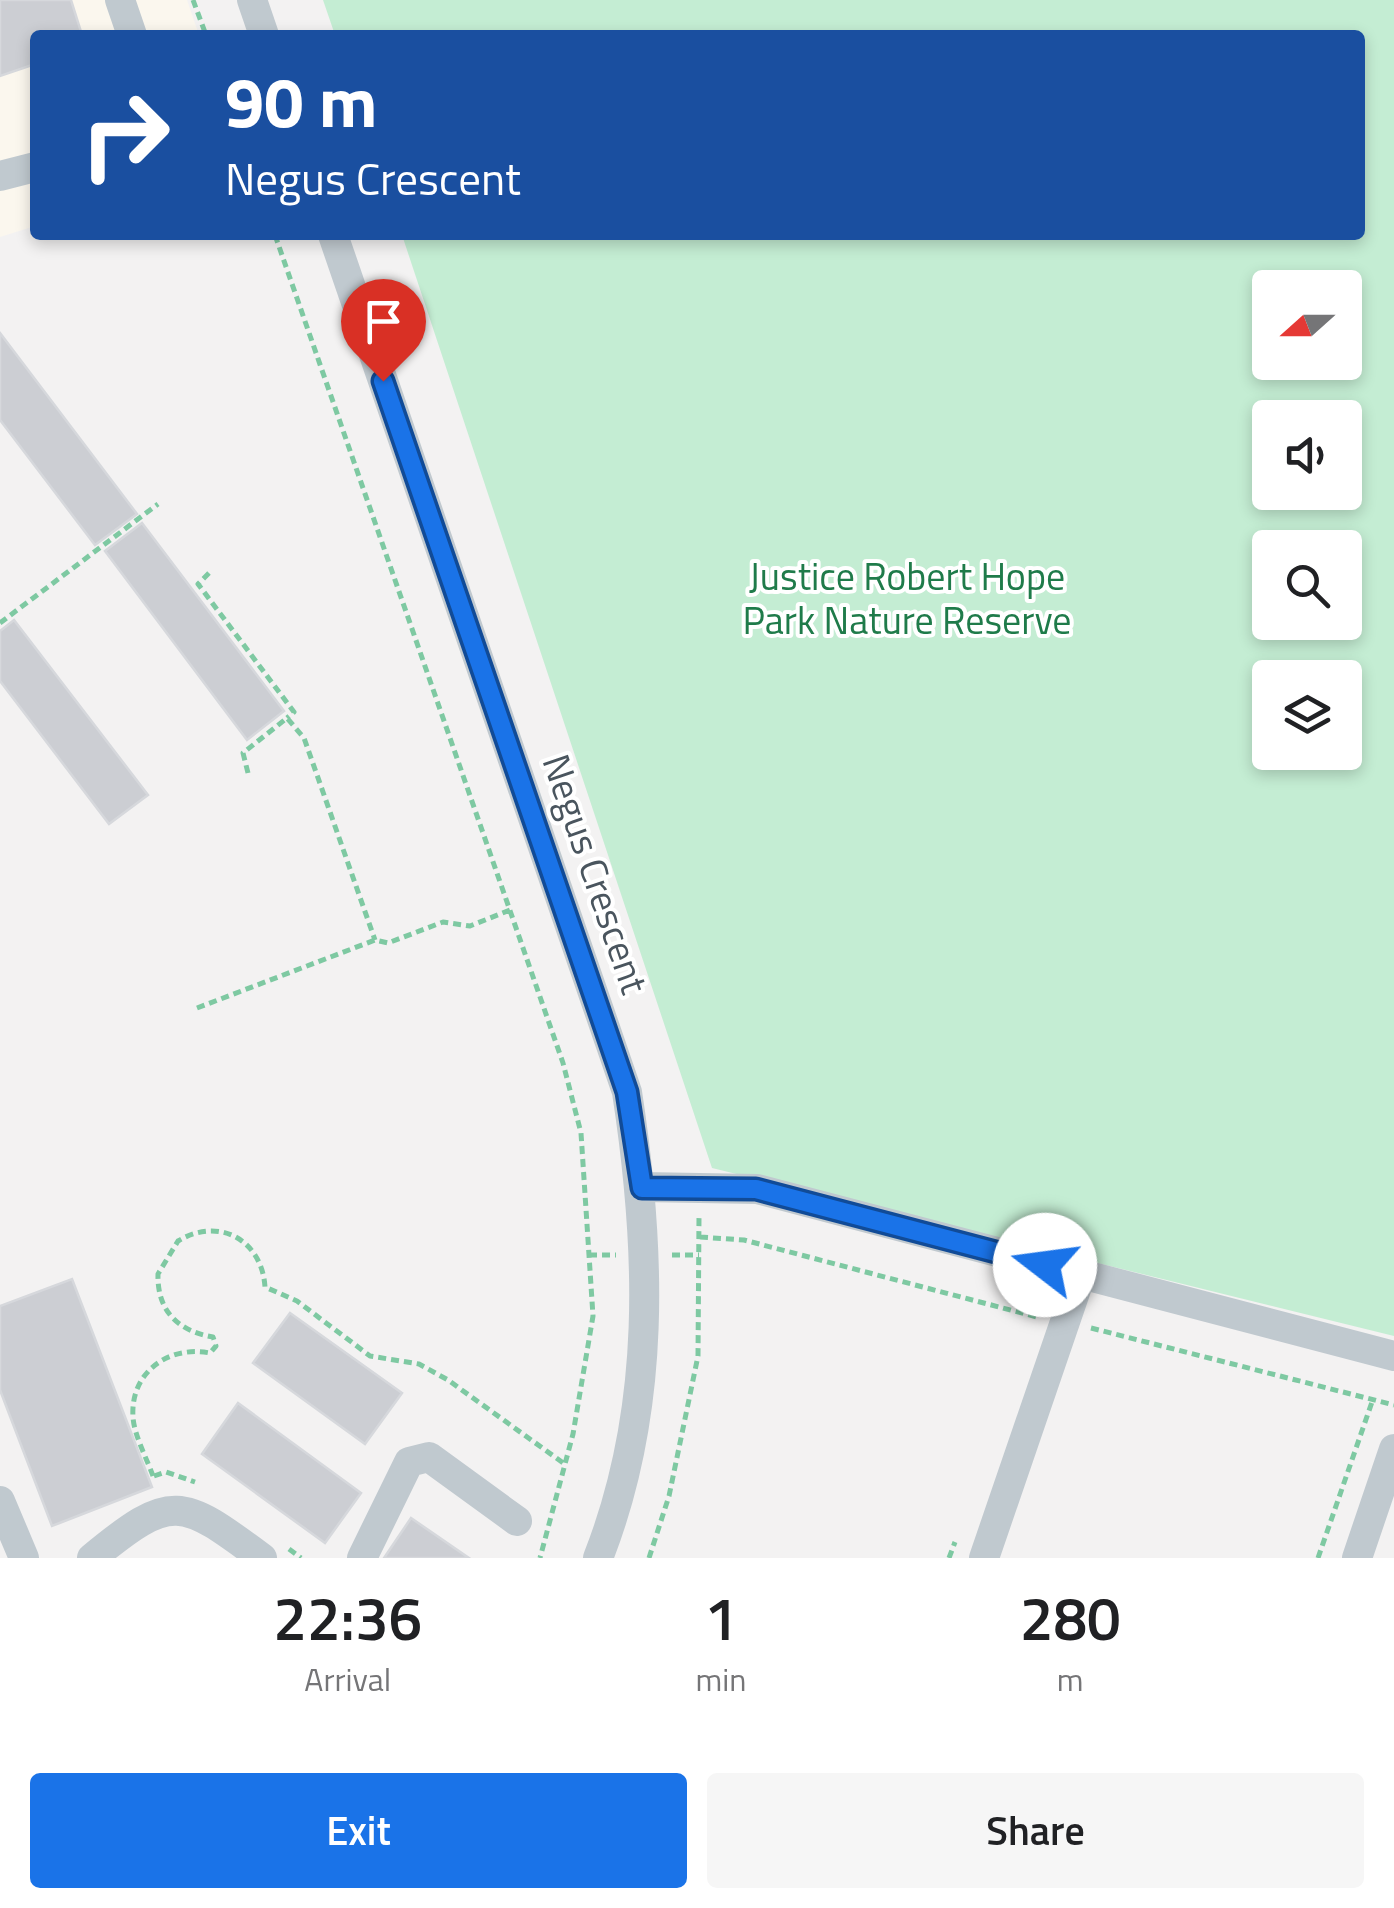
<!DOCTYPE html>
<style>
body{margin:0;font-family:"Titillium Web",sans-serif;background:#f6f6f6;color:#202124;height:100vh;display:flex;flex-direction:column;font-size:38px;white-space:nowrap}
*{box-sizing:border-box;margin:0}
p{font-size:32px;color:#757577}
.icon{flex:none;width:55px;height:55px;fill:none;stroke:currentColor;stroke-width:2;stroke-linecap:round;stroke-linejoin:round}
.map{position:relative;height:1558px;overflow:hidden}
.drawer{display:flex;flex-direction:column;background:#fff;flex:1}
.drawer>*{flex:none}
.top-card{position:absolute;left:30px;top:30px;width:1335px;height:210px;border-radius:10px;box-shadow:0 5px 15px #0003;background:#1a4fa0;color:#fff;overflow:hidden}
.needle{width:65px;rotate:249deg}
.tools{position:absolute;left:1252px;top:270px;display:grid;gap:20px}
.tools a{display:grid;place-items:center;width:110px;height:110px;border-radius:10px;background:#fff;box-shadow:0 5px 15px #0003;font-size:50px}
.pin{position:absolute;display:grid;place-items:center;width:85px;height:85px;color:#fff;margin:-102px -42px;border-radius:50% 50% 50% 0;rotate:-45deg;box-shadow:0 0 10px #0007}
.pin .icon{rotate:45deg}
.me{position:absolute;width:110px;margin:-55px;rotate:285deg;stroke-linejoin:round;filter:drop-shadow(0 0 8px #0008)}
.turn{display:flex;align-items:center;gap:35px;height:210px;padding:0 30px;font-size:45px}
.turn .icon{width:130px;height:130px;stroke-width:2.5}
.turn b{display:block;font-size:70px;line-height:85px}
.eta{display:flex;justify-content:space-evenly;align-items:center;height:170px;text-align:center}
.eta b{font-size:60px;font-weight:600;line-height:70px}
.cta{display:flex;gap:20px;margin-top:auto;padding:20px 30px}
.cta a{flex:1;height:115px;border-radius:10px;background:#1a73e8;color:#fff;font-size:40px;font-weight:600;line-height:115px;text-align:center}
.cta a+a{background:#f6f6f6;color:#202124}
.map>svg:first-child{display:block}
.commercial{fill:#fbf7ee}
.green{fill:#c4edd3;fill-rule:evenodd}
.building{fill:#ccced3;stroke:#d6d8dc;stroke-width:2.5}
.lines{fill:none;stroke-linecap:round;stroke-linejoin:round}
.path{stroke:#7ec9a2;stroke-width:5;stroke-dasharray:8 5;stroke-linecap:butt}
.minor{stroke:#c0c9cf;stroke-width:30}
.route-casing{stroke:#114b97;stroke-width:25}
.route{stroke:#1a73e8;stroke-width:18}
.labels{text-anchor:middle;stroke-width:8;stroke-linejoin:round;paint-order:stroke}
.park-label{font-size:38px;fill:#1f7b4a;stroke:#fff}
.street-label{font-size:38px;fill:#4a555e;stroke:#fff}
</style>
<div class="map">
<svg width="1394" height="1558" viewBox="0 0 1394 1558">
<rect width="100%" height="100%" fill="#f3f2f2"/>
<path class="commercial" d="M0 0H187L199 35H35V226L0 237Z"/>
<path class="green" d="M323 0H1394V1336L712 1168 402 235H1360V35H335ZM1270 288H1345V362H1270ZM1270 418H1345V492H1270ZM1270 548H1345V622H1270ZM1270 678H1345V752H1270Z"/>
<path class="building" d="M0 0H71L82 35H35V64L0 76Z
M0 333 137 514 95 545 0 420Z
M142 523 284 711 247 740 105 551Z
M14 620 148 795 109 824 0 681V631Z
M72 1279 152 1487 52 1526 0 1390V1306Z
M290 1313 402 1393 365 1444 253 1363Z
M238 1403 361 1493 325 1543 202 1454Z
M411 1518 469 1558H384Z"/>
<g class="lines">
<path class="path" d="M193 0 206 35
M275 235 563 1063 581 1133 593 1316 573 1434 540 1558
M209 573 198 584 294 712 287 718
M0 623 158 504
M248 773 243 753 287 718 304 738 375 940
M197 1008 375 940 388 943 443 922 470 926 510 910
M700 1237 744 1240 1037 1317
M589 1255H616
M672 1255H699
M1091 1328 1394 1405
M153 1476C147 1459 134 1435 133 1417 130 1372 169 1345 210 1353L216 1346 213 1337C178 1331 157 1311 158 1274L178 1241C219 1216 262 1240 265 1287L297 1301 370 1356 419 1364 448 1380 566 1465
M154 1476 166 1472 195 1482
M289 1549 301 1558
M649 1558 669 1496 698 1356 699 1217
M949 1558 955 1542
M1318 1558 1372 1402"/>
<path class="minor" d="M120 0 132 35
M252 0 264 35
M0 176 35 167
M333 235 627 1092C651 1249 657 1408 598 1558
M642 1187 757 1189 1394 1356
M0 1501 24 1558
M92 1558C172 1492 181 1498 262 1558
M362 1558 409 1462 429 1457 517 1521
M984 1558 1081 1275
M1357 1558 1394 1449"/>
</g>
<g class="lines">
<defs>
<path id="route" d="M383 381 627 1092 642 1188 756 1189 1045 1265"/>
</defs>
<use href="#route" class="route-casing"/>
<use href="#route" class="route"/>
</g>
<g class="labels">
<g class="park-label">
<text x="907" y="590">Justice Robert Hope<tspan x="907" dy="44">Park Nature Reserve</tspan></text>
</g>
<g class="street-label">
<text transform="translate(595 874) rotate(71)" y="13">Negus Crescent</text>
</g>
</g>
</svg>
<div class="tools">
<a><svg class="needle" viewBox="-14 -14 28 28"><path d="M0-13l5 13h-10z" fill="#e53935"/><path d="M0 13l5-13h-10z" fill="#757577"/></svg></a>
<a><svg class="icon" aria-label="sound" viewBox="0 0 24 24"><path d="M4 9h4l5-4v14l-5-4H4zM17 9q2 3 0 6"/></svg></a>
<a><svg class="icon" aria-label="search" viewBox="0 0 24 24"><circle cx="10" cy="10" r="6"/><path d="M15 15l6 6"/></svg></a>
<a><svg class="icon" aria-label="layers" viewBox="0 0 24 24"><path d="M12 4l9 5-9 5-9-5zM3 14l9 5 9-5"/></svg></a>
</div>
<div class="pin" style="left:383px;top:381px;background:#d93025"><svg class="icon" aria-label="arrive" viewBox="0 0 24 24"><path d="M6 21V4h12l-3 4 3 4H6"/></svg></div>
<svg class="me" style="left:1045px;top:1265px" viewBox="-20 -20 40 40"><circle r="19" fill="#fff"/><path d="M0-13L10 11 0 6-10 11z" fill="#1a73e8"/></svg>
<div class="top-card">
<div class="turn"><svg class="icon" aria-label="right" viewBox="0 0 24 24"><path d="M7 20v-9h11M14 6l5 5-5 5"/></svg><div><b>90 m</b>Negus Crescent</div></div>
</div>
</div>
<section class="drawer">
<div class="eta">
<div><b>22:36</b><p>Arrival</p></div>
<div><b>1</b><p>min</p></div>
<div><b>280</b><p>m</p></div>
</div>
<div class="cta"><a>Exit</a><a>Share</a></div>
</section>
